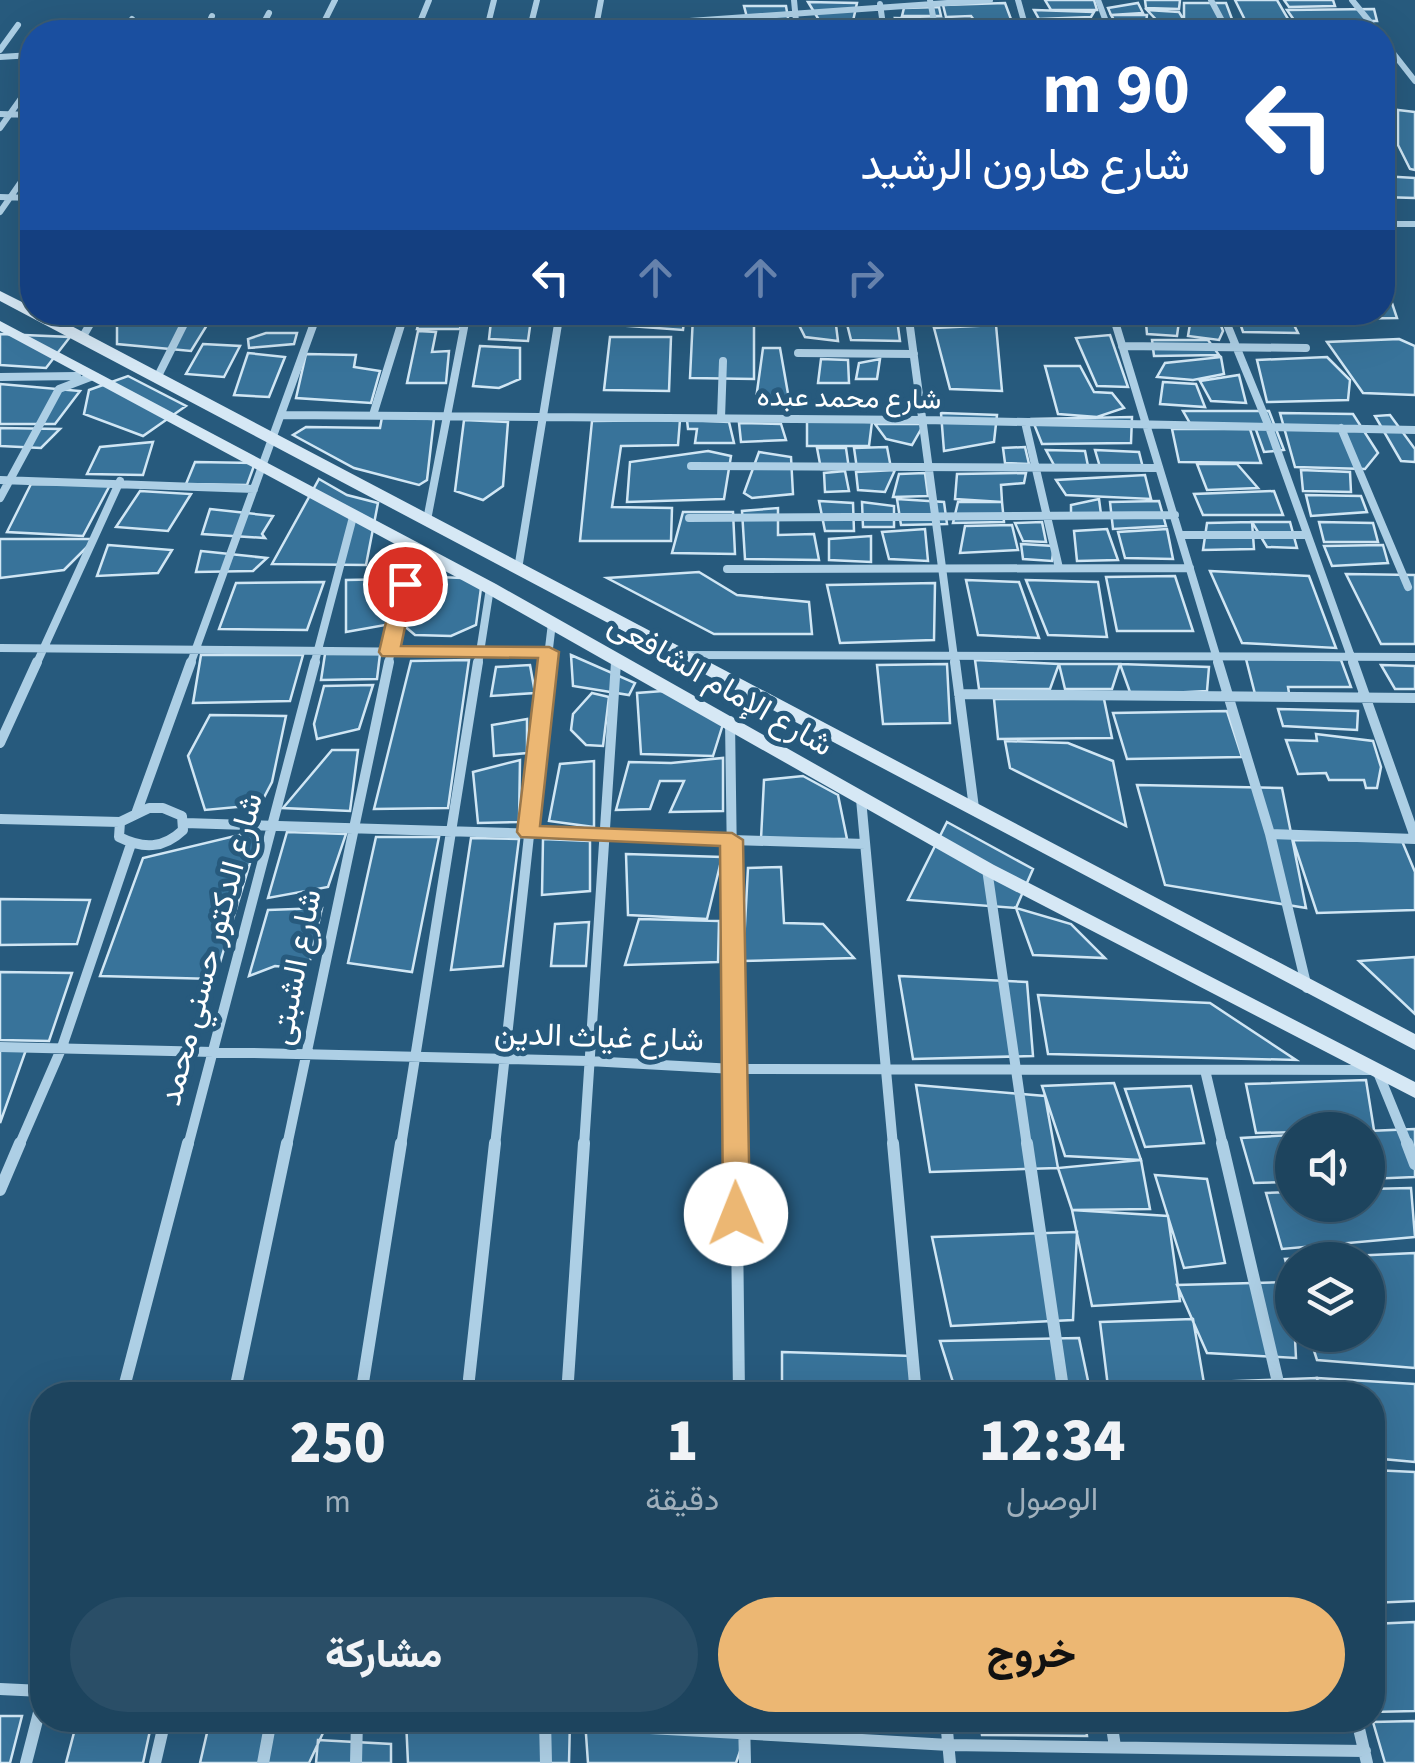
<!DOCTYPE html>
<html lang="ar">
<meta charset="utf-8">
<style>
body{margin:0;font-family:"Source Sans 3",Vazirmatn,sans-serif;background:#2a4e67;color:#f1f3f6;direction:rtl;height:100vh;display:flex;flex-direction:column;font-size:38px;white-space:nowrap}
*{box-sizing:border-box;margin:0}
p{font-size:32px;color:#a0b0bc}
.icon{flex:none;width:55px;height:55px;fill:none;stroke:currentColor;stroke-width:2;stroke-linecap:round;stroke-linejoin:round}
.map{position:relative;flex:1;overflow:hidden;direction:ltr}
.drawer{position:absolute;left:30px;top:1382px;width:1355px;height:350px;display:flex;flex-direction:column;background:#1d445e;border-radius:40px;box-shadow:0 10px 40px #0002,0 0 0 2px #3b5c73;direction:rtl}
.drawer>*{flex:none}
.top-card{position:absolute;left:20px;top:20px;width:1375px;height:305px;border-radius:40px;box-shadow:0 10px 40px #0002,0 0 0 2px #3b5c73;direction:rtl;background:#1a4fa0;color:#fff;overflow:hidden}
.buttons{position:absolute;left:1275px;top:1112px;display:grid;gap:20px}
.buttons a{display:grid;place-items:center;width:110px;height:110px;border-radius:50%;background:#1d445e;box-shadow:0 10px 40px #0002,0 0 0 2px #3b5c73;font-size:50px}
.pin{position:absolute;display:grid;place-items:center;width:85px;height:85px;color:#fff;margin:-42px;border:5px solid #fff;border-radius:50%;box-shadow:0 2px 10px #0007}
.me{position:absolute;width:110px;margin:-55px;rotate:359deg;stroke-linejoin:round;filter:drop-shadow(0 0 8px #0008)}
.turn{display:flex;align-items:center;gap:35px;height:210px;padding:0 40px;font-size:45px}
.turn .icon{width:130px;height:130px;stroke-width:2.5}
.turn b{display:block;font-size:70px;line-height:85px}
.lanes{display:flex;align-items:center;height:95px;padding:0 40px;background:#0003;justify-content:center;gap:50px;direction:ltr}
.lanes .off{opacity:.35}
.eta{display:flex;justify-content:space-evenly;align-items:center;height:170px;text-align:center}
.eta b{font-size:60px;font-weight:800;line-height:70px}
.button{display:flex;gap:20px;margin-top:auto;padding:20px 40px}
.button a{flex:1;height:115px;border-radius:60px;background:#ecb773;color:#111;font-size:40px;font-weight:800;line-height:115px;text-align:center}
.button a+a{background:#2a4e67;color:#f1f3f6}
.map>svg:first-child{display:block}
.building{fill:#38739a;stroke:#d0e6f4;stroke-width:2.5}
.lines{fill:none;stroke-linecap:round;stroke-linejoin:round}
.minor-far3{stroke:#adcfe5;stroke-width:6}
.minor-far2{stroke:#adcfe5;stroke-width:8}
.minor-far1{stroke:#adcfe5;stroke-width:10}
.minor{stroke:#adcfe5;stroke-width:12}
.secondary{fill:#d6e8f5;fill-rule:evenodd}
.route{fill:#ecb773;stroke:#99774b;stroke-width:2.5}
.labels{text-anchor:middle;stroke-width:10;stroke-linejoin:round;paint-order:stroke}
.far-street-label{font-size:28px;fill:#fff;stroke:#275a7d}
.street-label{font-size:32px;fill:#fff;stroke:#275a7d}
</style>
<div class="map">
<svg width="1415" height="1763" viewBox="0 0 1415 1763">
<rect width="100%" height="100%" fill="#275a7d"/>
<path class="building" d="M1045 0H1094L1097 10H1051Z
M1145 0H1180L1179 9 1146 8Z
M1235 0H1277L1291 24 1248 26Z
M1284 0H1333L1335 6 1289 7Z
M808 2 857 3 853 21 819 20Z
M1005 3 1015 30 982 31 971 16 946 17 943 5Z
M1138 3 1143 13 1111 15 1108 8Z
M1184 3H1226L1232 19 1184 20Z
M744 6H786L789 24 749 25Z
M939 7 941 16H902L904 8Z
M1374 9 1377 21 1294 20 1287 10Z
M1034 10 1094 12 1091 17 1039 19Z
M1147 10 1179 12 1191 32H1168Z
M1111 15H1147L1146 23 1118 27Z
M895 18 943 19 923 27H898Z
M943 19 975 21 971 31 945 29Z
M1050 20H1103L1107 32H1053Z
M1184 20 1237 21 1242 32H1191Z
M811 21 856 23 849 31 803 32Z
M1303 21 1369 24 1370 32H1308Z
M745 26H787L791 31 746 32Z
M1398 110 1415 112V170L1410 169 1398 145Z
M1382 176 1415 178V198L1382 197Z
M1382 300H1391L1397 318 1334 319 1330 312H1382Z
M492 312H532L528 341 489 339Z
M610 312H685L683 330 616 325Z
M844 312H896L900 341 851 340Z
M1145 312 1180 314 1177 336 1147 334Z
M1192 312H1216L1223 331 1219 340 1188 336Z
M117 314 212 317 191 351 117 344Z
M421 314 462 315 460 329H417Z
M1237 314 1289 315 1298 333 1243 332Z
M693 316 754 317V379L690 378Z
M795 317H835L838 341 805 337Z
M996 325 1002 391 950 389 934 328Z
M418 331 436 332 432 352 449 351 446 383H407Z
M266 333H297L294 344 249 348 248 339Z
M0 334 70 337 46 368 0 365Z
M1110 335 1128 387 1097 386 1076 338Z
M610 337H671L669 391 604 390Z
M1399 339 1415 346V395L1363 393 1327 342Z
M1152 340H1208L1219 355 1154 356Z
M203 344 240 346 224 377 186 374Z
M480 346 520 348V379L499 388 473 386Z
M763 348H780L790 405 756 399Z
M248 353 285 357 269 397 234 395Z
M306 354 356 355 354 367 380 371 371 403 296 398Z
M1221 357 1224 374 1193 380 1157 377 1165 363Z
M1327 357 1350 380 1348 400 1267 402 1257 360Z
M821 359 848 360 849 383H818Z
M880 359 877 379H856L859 363Z
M1045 366H1080L1094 392 1112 393 1124 408 1097 417 1058 414Z
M1239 375 1246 403 1211 401 1200 381Z
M128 376 186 406 143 436 84 414 89 390Z
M1163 382 1196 384 1205 407 1160 404Z
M0 384 80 391 55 424H0Z
M1183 411H1269L1284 450 1264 452 1255 427 1191 425Z
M941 413 997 415 994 442 944 451Z
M1280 413 1353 414 1378 453 1365 469 1295 467Z
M1390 415 1415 449V462L1401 461 1375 416Z
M382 417 434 419 427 480 419 485 354 468 293 435 306 427 380 428Z
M1132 417 1131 443 1042 444 1032 419Z
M464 420 508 422 503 486 483 500 455 491Z
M680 420 678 445 621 446 612 507 672 508 671 541H580L592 421Z
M687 420 729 422 734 443H695L697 429H688Z
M807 420 872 422 869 446H807Z
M739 423 781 424 786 440 741 442Z
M875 424H924L912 445 886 439Z
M0 428 60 429 41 448 0 446Z
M1172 429H1250L1261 463 1179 462Z
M153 442 143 475 87 474 100 447Z
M887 447 891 468 857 469 854 448Z
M1025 447 1029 464 1005 463 1003 448Z
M817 448H846L849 469H821Z
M1046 450 1085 451 1088 466 1054 465Z
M1095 450 1139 452 1143 468 1100 467Z
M708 451 731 456 724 499 627 502 630 462Z
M759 452 791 457 793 494 752 498 744 493Z
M195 462 255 463 247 485 186 484Z
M1197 464H1237L1258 488 1207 490Z
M895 470 885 492 858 490 856 472Z
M1301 470 1350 472 1351 492 1303 491Z
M845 471 849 491 825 492 824 473Z
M925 473 928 496 893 497 899 474Z
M1026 473 1024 483 1001 485 1002 502 955 499 957 474Z
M1145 475 1151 499 1066 495 1056 480Z
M319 479 347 495 378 503 366 565 272 564Z
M31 484 110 485 83 536 7 532Z
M140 491 191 494 168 531 116 527Z
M1274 491 1283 515H1203L1194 494Z
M1306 495 1361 496 1367 512 1311 516Z
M897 499 944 502 947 524 901 525Z
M1099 499 1101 514 1071 515V505Z
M819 501 853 503 854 531H825Z
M1159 501 1166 526 1113 529 1110 502Z
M862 502 894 506V527H863Z
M958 502H1002L1004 522 953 523Z
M778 508V535L814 534 819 560 745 559 742 511Z
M210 509 273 516 262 534 265 538 202 534Z
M683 512H733L735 554 672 553Z
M1042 522 1046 542 1023 541 1015 523Z
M1252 522 1254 549 1203 550 1207 523Z
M1252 522H1290L1297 548 1267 547Z
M1319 522 1373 523 1378 542H1324Z
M1012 525 1018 550 960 553 965 526Z
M925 529 928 561 889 559 882 532Z
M1107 529 1118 560 1077 561 1074 531Z
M1167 529 1173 559 1125 558 1118 532Z
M871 536V562L829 560V539Z
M0 539H95L64 570 0 578Z
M1021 544 1054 546 1052 561 1023 559Z
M108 545 172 550 158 573 97 576Z
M1383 545 1388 563 1332 566 1324 546Z
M201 551 267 558 253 571 196 572Z
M1210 571 1309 576 1336 648 1242 643Z
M699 572 737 595 809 602 812 634H714L607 578Z
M1346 574 1415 575V644H1381Z
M1175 576 1193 631H1117L1106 577Z
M437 577 463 578 481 588 476 625 451 636 415 635 401 623 415 582Z
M398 579 391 624 346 632V580Z
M966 580 1019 582 1039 638 978 635Z
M1026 580 1098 582 1107 637 1048 635Z
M324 582 307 630 219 629 236 583Z
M935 583 934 640 840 643 827 585Z
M325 654H380L377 679 321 680Z
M201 655H303L290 701 193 703Z
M571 655 635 683 629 695 573 686Z
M1246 659 1341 660 1351 687H1288L1289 693 1255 694Z
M469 660 448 808 374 809 411 661Z
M975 660 1059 664 1050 689H979Z
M947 664 950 723 883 724 877 665Z
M1059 664H1120L1112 689H1065Z
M1120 664 1209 667 1207 691 1131 695Z
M530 665 535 693 491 696 496 667Z
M1381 665 1415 666V689H1395Z
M373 685 359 729 317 739 314 724 324 686Z
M663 691 723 724 713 756 641 754 637 693Z
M592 693 609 697 603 746 586 745 571 730 573 714Z
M994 699H1104L1112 738 998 739Z
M1278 709 1358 711 1357 730 1283 726Z
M1227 711 1242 757 1127 759 1113 713Z
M210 715 286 716 272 782 260 805 205 810 188 756Z
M527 719V753L494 756 492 725Z
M1316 734 1373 741 1381 767 1377 788H1366L1364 780H1329L1326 773 1298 774 1286 740 1317 741Z
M1005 741 1068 743 1113 761 1126 826 1010 768Z
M332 750H358L350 811 283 808Z
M723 758V811L670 812 684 781H660L650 809 616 810 629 762 671 763Z
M520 760 519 822 478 823 473 772Z
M594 761V827L549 821 560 764Z
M803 776 838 795 847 839H761L764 780Z
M1137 785 1282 788 1306 908 1165 885Z
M947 822 1033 869 1016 908 908 900Z
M260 830 215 979 100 976 143 858Z
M287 832 346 834 328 887 268 898Z
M376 837H439L412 972 348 963Z
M471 838 519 839 503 966 451 970Z
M543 839 590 841V891L542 895Z
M1293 840 1402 841 1415 872V910L1317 913Z
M626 854 722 857 707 919 628 915Z
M781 867 784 923 823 924 854 958 743 961 748 868Z
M0 899 90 900 77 944 0 945Z
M322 908 308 969 275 966 249 976 268 910Z
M1016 908 1071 924 1105 958 1033 955Z
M639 919 719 921 718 962 625 965Z
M589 922 586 966H551L555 924Z
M1415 957V1014L1359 961Z
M0 972 72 973 49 1041 0 1040Z
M899 976 1027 982 1033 1056 913 1059Z
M1038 995 1210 1003 1296 1060 1048 1054Z
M27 1047 0 1123V1050Z
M1366 1080 1374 1130 1256 1133 1246 1084Z
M1114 1083 1141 1160 1065 1156 1042 1086Z
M916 1085 1045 1096 1058 1168 930 1172Z
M1191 1086 1204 1143 1145 1147 1125 1089Z
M1415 1129V1177L1368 1179V1131Z
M1292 1135V1182L1254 1183 1241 1138Z
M1141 1160 1150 1209 1072 1210 1058 1168Z
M1155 1175 1207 1179 1225 1263 1184 1268Z
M1411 1188 1415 1237 1282 1249 1266 1193 1292 1192V1205H1368V1189Z
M1072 1210 1168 1216 1180 1301 1092 1306Z
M1077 1232 1073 1320 951 1326 932 1237Z
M1415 1253V1368L1317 1360 1309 1335H1368V1260H1292V1284L1285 1259Z
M1292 1282 1296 1358 1207 1353 1177 1285Z
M1193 1319 1206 1395H1109L1100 1322Z
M1079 1338 1091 1395H957L940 1341Z
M782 1352 913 1356 916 1395H782Z
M1317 1378 1415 1384V1462L1372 1458V1395H1320Z
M1317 1378 1321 1395H1217L1213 1382Z
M1372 1470 1415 1472V1601L1372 1603Z
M1415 1622V1711L1372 1712V1624Z
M0 1716H22L10 1763H0Z
M210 1720H329L309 1763H200Z
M406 1720H570L569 1763H408Z
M585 1720H751L736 1763H588Z
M980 1720H1085L1087 1736 982 1735Z
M1415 1721V1763H1385L1373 1722Z
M76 1725 151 1726 143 1763H66Z
M318 1740 391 1744V1763H316Z"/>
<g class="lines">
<path class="minor-far3" d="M794 0 797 32
M930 0 936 32
M1018 0 1027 32
M1098 0 1110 32
M1211 0 1228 32
M1352 0 1378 32
M880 4 884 32
M73 32 82 22
M124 32 132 19
M205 32 212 16
M259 32 269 13
M319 32 335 0
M416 32 429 0
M486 32 494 0
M529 32 537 0
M533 32 990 0
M595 32 601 0
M1382 39 1415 81
M0 50 18 25
M0 57 32 55
M0 114 32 115
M0 128 32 83
M0 197 32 198
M0 212 32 166
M1382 224H1415"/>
<path class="minor-far2" d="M908 312 955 665
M1112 312 1219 665
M1222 312 1269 427 1354 665
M82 338 97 312
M1122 346 1306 348
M798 353 914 354
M0 377 77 376
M157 378 190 312
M282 415 924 420 1415 430
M373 415 405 312
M721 418 723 361
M1025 422 1059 568
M1341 428 1408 587
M691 466 1159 468
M0 480 254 489
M0 498 59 389 93 376
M689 518 1175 515
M427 520 467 312
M1180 535H1307
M518 569 560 312
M727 569 1190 568
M0 648 549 653
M686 655 1415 657
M36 665 120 481
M190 665 318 312
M314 665 353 517
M388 665 413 549
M478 665 490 588
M547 665 552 623
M616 665V659"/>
<path class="minor-far1" d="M955 662 974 808
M1218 662 1270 834 1307 988
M1353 662 1415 837
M959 694 1415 698
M730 721 736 1146
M0 743 37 662
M861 799 893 1146
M149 808H163L182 816 183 830C163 849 143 849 119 837L120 822Z
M137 811 191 662
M0 819 120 822
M185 823 865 844
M1270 834 1415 839
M987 869 1027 1146
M0 1047 589 1061 734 1069 1377 1070 1408 1146
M1205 1070 1223 1146
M19 1146 62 1047 131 844
M188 1146 315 662
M287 1146 389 662
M401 1146 478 662
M495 1146 548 662
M584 1146 616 662"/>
<path class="minor" d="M736 1143 739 1395
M893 1143 916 1395
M1027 1143 1064 1395
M1222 1143 1281 1395
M1407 1143 1415 1164
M0 1190 20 1143
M469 1379 495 1143
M122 1395 188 1143
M234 1395 287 1143
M361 1395 401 1143
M567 1395 584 1143
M0 1689 42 1691
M509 1720 949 1745 1365 1751
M545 1720 546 1763
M744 1720 745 1763
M946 1720 950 1763
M1111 1720 1115 1747
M1357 1720 1367 1763
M26 1763 42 1701
M155 1763 165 1720
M263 1763 271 1720
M356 1763 357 1720"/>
<path class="secondary" d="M0 291 32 307V312H45L1415 1034V1050L0 301Z
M0 321 496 584 994 865 1415 1082V1098L980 873 484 592 0 331Z"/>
</g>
<path class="route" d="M405 578 414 584 401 646 549 647 559 652 540 826 732 833 743 840 750 1214 746 1221H727L723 1214 720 846 521 837 517 832 538 658 382 656 379 652 395 584Z"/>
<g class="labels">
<g class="far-street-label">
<text transform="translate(849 397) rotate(1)" y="10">شارع محمد عبده</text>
</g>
<g class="street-label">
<text transform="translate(721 684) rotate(30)" y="11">شارع الإمام الشافعى</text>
<text transform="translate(210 949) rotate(-75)" y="11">شارع الدكتور حسني محمد</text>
<text transform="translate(295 967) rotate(-79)" y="11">شارع الشبتى</text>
<text transform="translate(599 1036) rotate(2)" y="11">شارع غياث الدين</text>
</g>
</g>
</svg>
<div class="buttons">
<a><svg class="icon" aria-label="sound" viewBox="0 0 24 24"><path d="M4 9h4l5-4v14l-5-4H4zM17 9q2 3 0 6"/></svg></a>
<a><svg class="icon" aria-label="layers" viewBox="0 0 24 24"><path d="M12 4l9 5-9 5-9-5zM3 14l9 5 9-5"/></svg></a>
</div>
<div class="pin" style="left:405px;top:584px;background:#d93025"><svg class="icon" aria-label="arrive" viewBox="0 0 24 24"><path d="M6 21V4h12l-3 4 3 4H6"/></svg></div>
<svg class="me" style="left:736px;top:1214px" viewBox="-20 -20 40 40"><circle r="19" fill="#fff"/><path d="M0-13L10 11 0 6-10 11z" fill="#ecb773"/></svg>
<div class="top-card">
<div class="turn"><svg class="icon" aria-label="left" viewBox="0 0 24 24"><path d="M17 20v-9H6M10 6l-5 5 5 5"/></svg><div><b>90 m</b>شارع هارون الرشيد</div></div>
<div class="lanes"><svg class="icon" aria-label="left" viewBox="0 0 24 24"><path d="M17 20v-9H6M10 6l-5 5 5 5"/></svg><svg class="icon off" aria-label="ahead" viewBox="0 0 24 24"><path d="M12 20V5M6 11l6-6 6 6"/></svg><svg class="icon off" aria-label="ahead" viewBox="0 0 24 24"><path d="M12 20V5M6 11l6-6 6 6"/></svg><svg class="icon off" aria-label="right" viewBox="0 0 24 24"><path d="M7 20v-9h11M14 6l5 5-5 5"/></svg></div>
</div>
<section class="drawer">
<div class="eta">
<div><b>12:34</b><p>الوصول</p></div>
<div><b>1</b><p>دقيقة</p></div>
<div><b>250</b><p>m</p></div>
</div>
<div class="button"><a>خروج</a><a>مشاركة</a></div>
</section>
</div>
